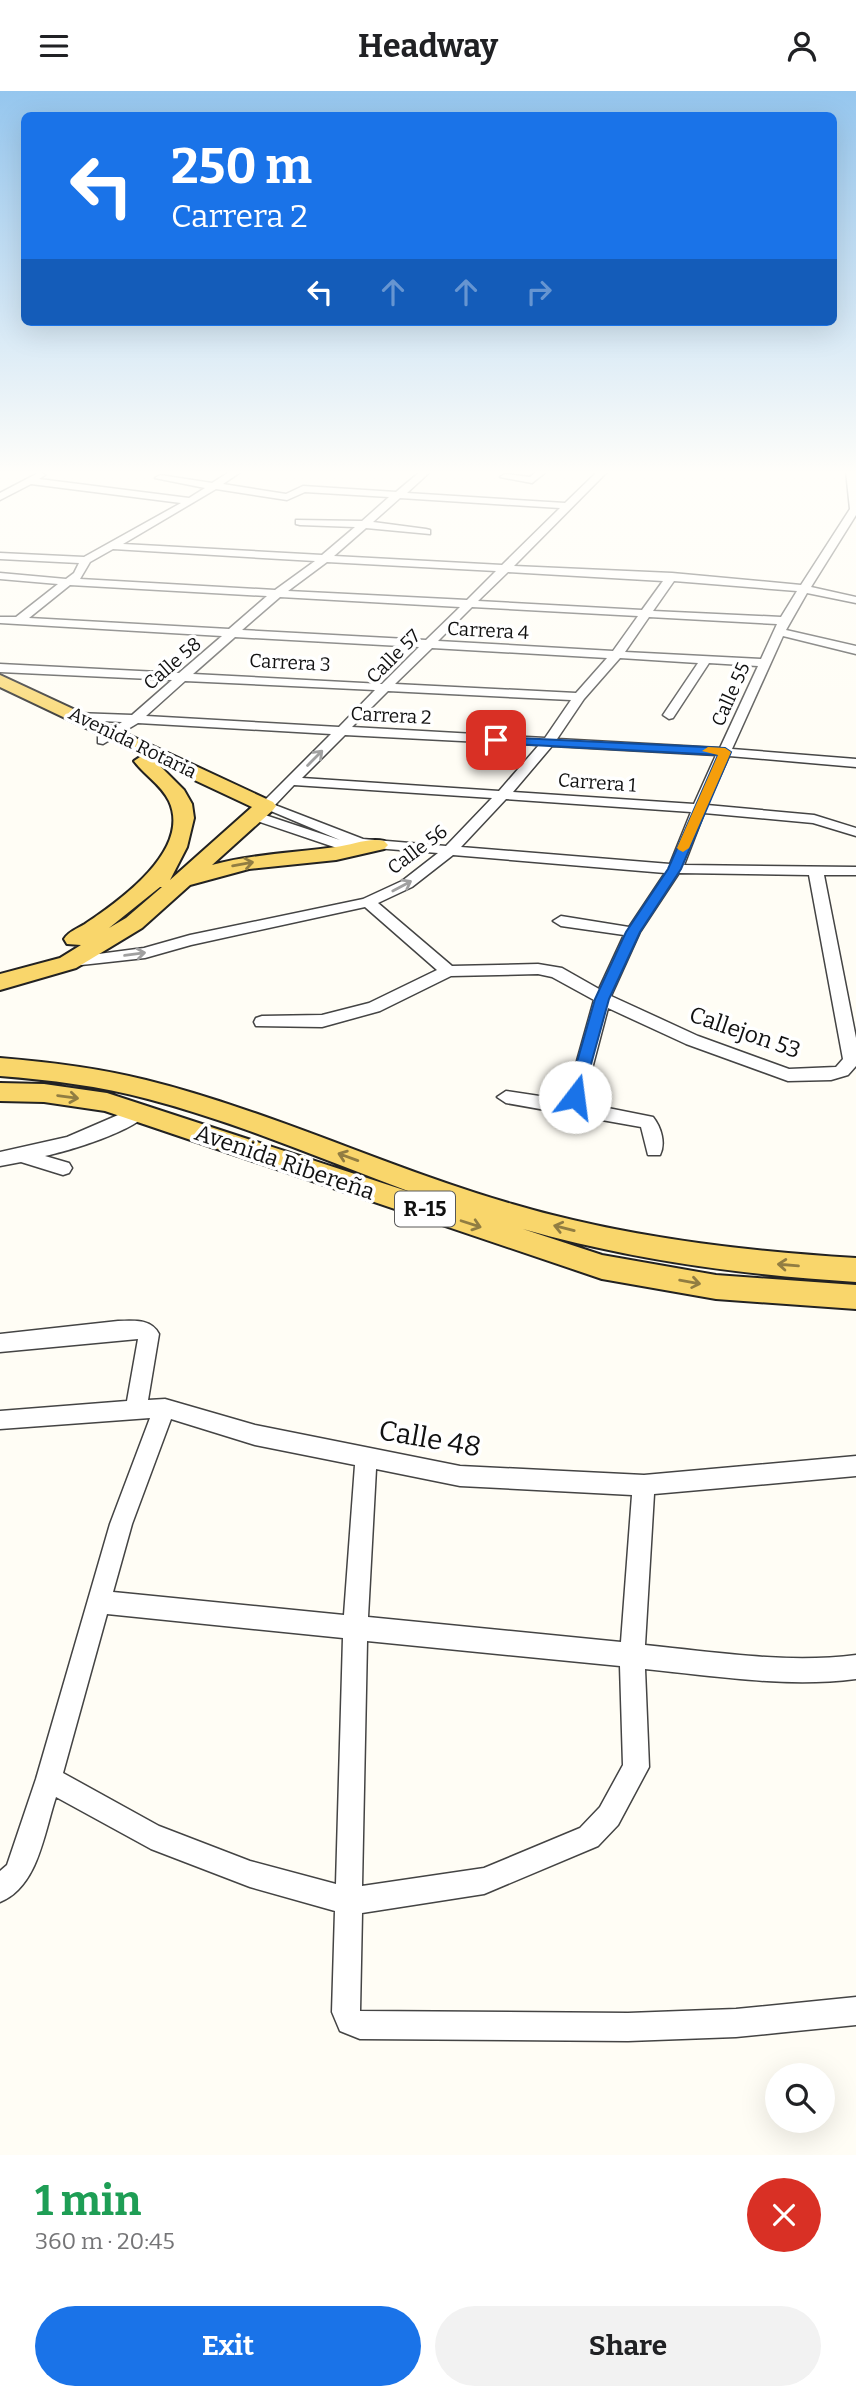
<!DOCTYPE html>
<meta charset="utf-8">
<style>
body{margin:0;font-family:Bitter,serif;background:#f2f2f2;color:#202124;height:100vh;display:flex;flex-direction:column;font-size:26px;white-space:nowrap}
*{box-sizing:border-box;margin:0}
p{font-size:23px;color:#757577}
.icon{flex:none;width:38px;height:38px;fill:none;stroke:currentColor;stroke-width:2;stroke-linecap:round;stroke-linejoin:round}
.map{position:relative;height:2064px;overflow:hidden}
.panel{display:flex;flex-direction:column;background:#fff;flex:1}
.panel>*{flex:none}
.top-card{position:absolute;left:21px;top:21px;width:816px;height:214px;border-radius:10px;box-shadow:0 7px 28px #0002;background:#1a73e8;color:#fff;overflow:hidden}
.fabs{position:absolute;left:765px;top:1972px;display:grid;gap:14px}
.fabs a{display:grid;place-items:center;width:70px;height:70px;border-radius:50%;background:#fff;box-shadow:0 7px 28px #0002;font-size:35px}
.pin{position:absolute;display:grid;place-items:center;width:60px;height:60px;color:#fff;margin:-30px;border-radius:14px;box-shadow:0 4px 10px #0006}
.me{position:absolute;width:77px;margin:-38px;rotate:15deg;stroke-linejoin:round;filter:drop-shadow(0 0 5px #0008)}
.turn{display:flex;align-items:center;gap:24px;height:147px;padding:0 35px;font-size:32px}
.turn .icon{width:91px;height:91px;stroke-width:2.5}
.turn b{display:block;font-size:49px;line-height:60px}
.lanes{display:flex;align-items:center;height:66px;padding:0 35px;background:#0003;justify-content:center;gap:35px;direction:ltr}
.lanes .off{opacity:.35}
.round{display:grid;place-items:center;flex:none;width:74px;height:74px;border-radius:37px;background:#f2f2f2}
.overview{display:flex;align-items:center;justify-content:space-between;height:119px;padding:0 35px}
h1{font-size:42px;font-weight:700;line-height:52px;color:#1e9e55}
.button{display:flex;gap:14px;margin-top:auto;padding:14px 35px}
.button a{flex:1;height:80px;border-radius:42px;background:#1a73e8;color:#fff;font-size:28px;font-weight:700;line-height:80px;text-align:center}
.button a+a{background:#f2f2f2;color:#202124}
header{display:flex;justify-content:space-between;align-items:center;height:91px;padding:0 35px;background:#fff;font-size:32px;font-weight:700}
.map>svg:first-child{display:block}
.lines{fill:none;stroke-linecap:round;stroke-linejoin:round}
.minor-casing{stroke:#444;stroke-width:3}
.primary-casing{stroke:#222;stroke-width:4}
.minor{fill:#fff;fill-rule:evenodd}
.primary{fill:#f9d66b;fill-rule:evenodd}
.oneway{stroke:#a0a0a0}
.oneway2{stroke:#917d42}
.route{fill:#1a73e8;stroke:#114b97;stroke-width:2}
.slow{fill:#f59e0b}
.labels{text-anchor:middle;stroke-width:7;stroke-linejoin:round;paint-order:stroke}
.far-street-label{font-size:19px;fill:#111;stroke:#fff}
.shield{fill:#fff;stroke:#585858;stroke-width:2}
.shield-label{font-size:21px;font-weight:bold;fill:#111}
.street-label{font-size:23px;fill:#111;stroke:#fff}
.near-street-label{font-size:28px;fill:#111;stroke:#fff}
</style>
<header><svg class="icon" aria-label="menu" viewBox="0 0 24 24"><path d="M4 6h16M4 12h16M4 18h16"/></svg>Headway<svg class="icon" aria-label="person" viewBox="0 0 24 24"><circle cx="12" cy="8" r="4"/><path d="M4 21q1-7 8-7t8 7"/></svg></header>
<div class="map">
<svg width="856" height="2064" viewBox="0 0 856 2064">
<rect width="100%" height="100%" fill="#fffdf5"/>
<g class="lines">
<defs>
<path id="minor" d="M231 380H242L223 393 286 403 303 395 396 401 421 380H431L407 402 565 412 598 380H608L514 475 672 482 801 494 850 418 846 380H856V424L811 496 856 506V512L807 502 786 539 856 555V563L783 545 732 658 856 668V676L729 665 707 714 814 724 856 737V745L813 732 704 722 684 774 856 776V784H824L856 947V975L848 984 831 989 788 990 686 953 608 917 583 1012 653 1026C661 1036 666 1052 660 1064H648L641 1036 506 1012 497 1006 506 1000 566 1009 594 909 552 886 538 883 451 885 380 920 322 936 256 935 254 931 256 927 262 925 322 924 369 912 437 879 365 816 191 854 145 867 63 876 60 872 63 868 68 867 144 857 190 844 363 808 402 790 438 762 362 756 337 757 251 728V722L256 721 340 749 259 715 331 643 138 632 103 653 98 652V646L122 631 80 629 74 625 76 622 132 624 172 589 0 581V573L179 582 222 545 0 532V526H16L58 493 0 488V482L66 488 74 482 79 472 0 468V462L84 466 181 412 31 393 0 409V402L40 381 45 384 39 388 189 407 205 397 155 387 160 384 212 392ZM216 398 287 409 305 401 389 406 362 430 296 429V433L300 434 355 436 322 464 123 453ZM400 407 560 417 502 474 334 465 366 437 430 443V439L426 438 373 431ZM113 458 315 470 275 499 80 488 90 471ZM327 471 496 480 467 509 288 500ZM508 481 663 490 642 519 478 510ZM674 490 797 500 781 526 653 520ZM70 494 267 505 229 538 29 527ZM280 506 460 516 426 549 242 539ZM472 516 638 525 613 560 438 550ZM649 526 777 533 761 568 625 561ZM235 546 419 556 382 593 193 583ZM432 557 607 567 576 602 395 593ZM620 567 698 572 663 624 669 628 673 627 709 572 758 575 720 657 557 648 584 608ZM185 590 375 599 339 636 146 625ZM388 600 571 609 545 647 352 636ZM345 644 539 654 499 700 302 687ZM552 655 716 664 694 713 513 701ZM294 694 492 707 446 755 363 748 275 714ZM506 708 691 721 670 773 461 756ZM453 764 665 782 629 836 561 825 553 830 561 835 624 844 599 898 562 877 538 873 452 875 378 812 412 796ZM679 782 809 784 843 968 836 976 789 978 698 945 611 905 640 841Z
M537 380H547L532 392 500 386 505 383 530 386Z
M139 1015 145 1016 148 1021C136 1040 68 1060 45 1065L69 1072 72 1077 69 1082 63 1084 21 1071 0 1075V1061L67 1046Z
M118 1230C133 1230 151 1227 159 1243L148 1309 165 1308 255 1334 460 1375 644 1384 856 1365V1385L654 1403 645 1554C715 1561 786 1573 856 1564V1588C786 1597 715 1585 645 1578L649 1676 618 1734 598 1755 484 1803 362 1822 360 1920 628 1922 736 1918 856 1906V1934L736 1946 628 1950 360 1948 340 1940 332 1921 335 1820 250 1796 151 1758 56 1706C44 1742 38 1796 0 1811V1780L7 1774 36 1688 110 1433 150 1327 0 1338V1320L127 1310 138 1248 0 1261V1243ZM171 1328 255 1354 355 1374 344 1524 113 1501 132 1433ZM376 1378 460 1395 632 1404 621 1551 368 1526ZM107 1523 343 1547 336 1793 250 1770 159 1735 63 1682ZM367 1550 620 1575 623 1674 600 1716 580 1737 484 1777 362 1795Z"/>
<path id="primary" d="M0 584 273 711 276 715 273 719 212 774C253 763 294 762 336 756 351 754 370 746 384 750L388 754 384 758 336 769 249 778 190 794 142 837 76 877 0 899V883L60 867 81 854 67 853 64 848C69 840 77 838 85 833 119 810 192 759 169 710 161 693 145 685 134 670L143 664 0 596ZM156 671 252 716 170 789 187 756 194 727 192 713 184 699ZM162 796 126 827 109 837 160 796Z
M0 967C49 971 98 977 146 989 271 1020 388 1077 512 1113 624 1146 740 1160 856 1167V1191C743 1184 632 1169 523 1138L602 1164 716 1184 856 1194V1218L716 1208 602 1188 105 1020 44 1011 0 1010V992L44 993 107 1002 416 1103C328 1071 240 1032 148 1008 100 995 50 989 0 985Z"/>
</defs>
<use href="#minor" class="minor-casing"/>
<use href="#primary" class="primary-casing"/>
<use href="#minor" class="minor"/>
<use href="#primary" class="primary"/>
</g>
<defs><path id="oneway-shaft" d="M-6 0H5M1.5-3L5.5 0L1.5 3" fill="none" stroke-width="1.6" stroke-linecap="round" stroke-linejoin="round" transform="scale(1.75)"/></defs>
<g class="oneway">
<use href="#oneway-shaft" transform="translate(315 667) rotate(-45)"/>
<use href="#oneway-shaft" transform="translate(402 795) rotate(-28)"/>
<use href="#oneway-shaft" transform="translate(135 863) rotate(-8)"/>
</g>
<g class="oneway2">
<use href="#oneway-shaft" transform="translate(243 773) rotate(-10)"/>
<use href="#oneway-shaft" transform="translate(68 1006) rotate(8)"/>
<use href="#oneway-shaft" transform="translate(348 1066) rotate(-160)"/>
<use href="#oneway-shaft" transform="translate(471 1133) rotate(18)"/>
<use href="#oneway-shaft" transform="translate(564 1137) rotate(-166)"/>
<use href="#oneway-shaft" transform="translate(788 1174) rotate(-175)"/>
<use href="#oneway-shaft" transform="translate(690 1191) rotate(10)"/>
</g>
<linearGradient id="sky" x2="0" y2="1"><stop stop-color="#95c6ee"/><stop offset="0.57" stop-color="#fffefa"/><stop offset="1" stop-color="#fffefa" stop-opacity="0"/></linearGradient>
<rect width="856" height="669" fill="url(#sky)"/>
<path class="route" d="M496 646 725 657 731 661 681 778 640 841 609 908 582 1006 575 1012 567 1006 595 908 626 841 668 778 718 664 492 652 490 649Z"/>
<path class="slow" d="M725 657 731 661 689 757 683 761 679 759 677 757 718 664 702 660 708 656Z"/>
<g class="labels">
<g class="far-street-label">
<text transform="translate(488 539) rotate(3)" y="7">Carrera 4</text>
<text transform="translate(393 565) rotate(-45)" y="7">Calle 57</text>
<text transform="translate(290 571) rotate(3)" y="7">Carrera 3</text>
<text transform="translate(172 572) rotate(-41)" y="7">Calle 58</text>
<text transform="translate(730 603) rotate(-66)" y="7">Calle 55</text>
<text transform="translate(391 624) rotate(3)" y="7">Carrera 2</text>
<text transform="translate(133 651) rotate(26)" y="7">Avenida Rotaria</text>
<text transform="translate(597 691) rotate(4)" y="7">Carrera 1</text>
<text transform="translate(417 758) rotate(-37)" y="7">Calle 56</text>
</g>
<rect class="shield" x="395" y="1100.5" width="60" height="35" rx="5"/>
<g class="shield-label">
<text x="425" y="1125">R-15</text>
</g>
<g class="street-label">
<text transform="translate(745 941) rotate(19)" y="8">Callejon 53</text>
<text transform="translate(285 1071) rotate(19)" y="8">Avenida Ribereña</text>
</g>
<g class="near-street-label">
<text transform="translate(430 1347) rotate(10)" y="10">Calle 48</text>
</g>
</g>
</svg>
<div class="fabs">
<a><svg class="icon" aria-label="search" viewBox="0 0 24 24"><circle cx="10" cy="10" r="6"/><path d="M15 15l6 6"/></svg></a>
</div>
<div class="pin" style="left:496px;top:649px;background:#d93025"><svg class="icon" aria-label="arrive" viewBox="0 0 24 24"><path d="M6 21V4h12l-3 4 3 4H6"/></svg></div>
<svg class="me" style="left:575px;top:1006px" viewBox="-20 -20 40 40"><circle r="19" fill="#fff"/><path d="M0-13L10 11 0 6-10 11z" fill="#1a73e8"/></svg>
<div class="top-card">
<div class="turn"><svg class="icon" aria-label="left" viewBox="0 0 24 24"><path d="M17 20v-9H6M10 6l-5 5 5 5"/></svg><div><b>250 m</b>Carrera 2</div></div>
<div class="lanes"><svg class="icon" aria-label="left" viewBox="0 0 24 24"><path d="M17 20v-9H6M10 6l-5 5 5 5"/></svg><svg class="icon off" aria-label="ahead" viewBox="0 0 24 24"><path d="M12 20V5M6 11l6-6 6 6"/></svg><svg class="icon off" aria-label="ahead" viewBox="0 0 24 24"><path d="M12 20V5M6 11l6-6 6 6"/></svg><svg class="icon off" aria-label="right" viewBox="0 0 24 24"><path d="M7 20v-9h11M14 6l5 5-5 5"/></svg></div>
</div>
</div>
<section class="panel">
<div class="overview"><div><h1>1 min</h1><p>360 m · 20:45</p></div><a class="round" style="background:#d93025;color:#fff"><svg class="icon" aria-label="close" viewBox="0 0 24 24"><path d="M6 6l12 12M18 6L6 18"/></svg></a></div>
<div class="button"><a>Exit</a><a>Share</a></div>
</section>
